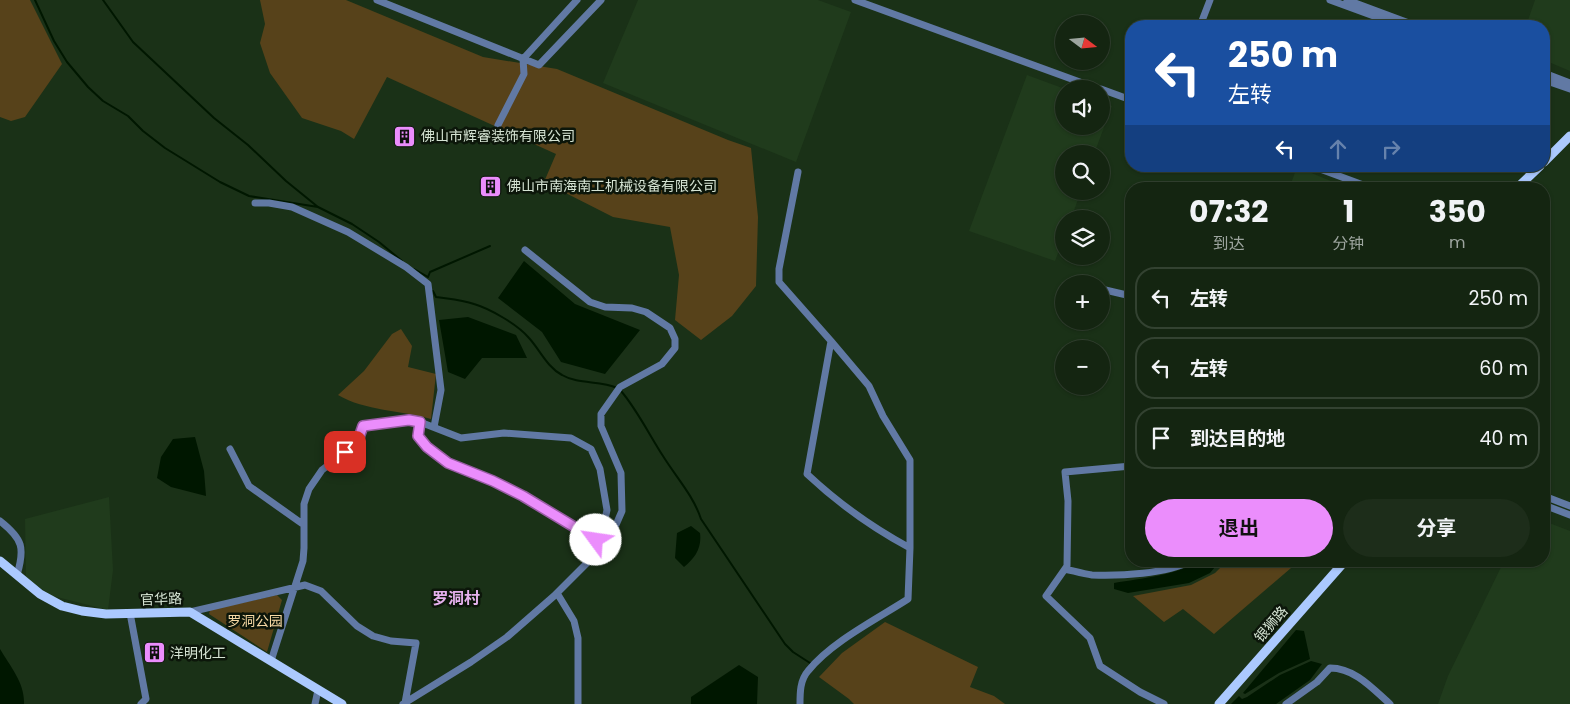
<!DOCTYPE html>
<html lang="zh">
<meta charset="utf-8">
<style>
body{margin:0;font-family:Poppins,"Noto Sans SC",sans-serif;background:#1d2d1a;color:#f1f3f6;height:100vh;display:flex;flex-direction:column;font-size:19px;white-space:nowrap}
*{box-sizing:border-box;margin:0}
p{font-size:16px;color:#9da59f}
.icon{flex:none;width:28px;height:28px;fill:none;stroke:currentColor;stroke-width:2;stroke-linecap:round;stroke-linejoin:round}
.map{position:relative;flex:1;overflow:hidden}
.side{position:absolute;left:1125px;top:182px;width:425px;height:385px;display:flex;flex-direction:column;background:#142511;border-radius:20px;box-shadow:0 1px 4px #0004,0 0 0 1px #334231}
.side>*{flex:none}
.banner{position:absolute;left:1125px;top:20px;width:425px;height:152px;border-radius:20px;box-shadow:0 1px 4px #0004,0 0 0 1px #334231;background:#1a4fa0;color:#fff;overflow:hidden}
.needle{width:32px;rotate:106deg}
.fabs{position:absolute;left:1055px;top:15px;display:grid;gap:10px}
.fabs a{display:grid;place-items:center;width:55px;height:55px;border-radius:50%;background:#142511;box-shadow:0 1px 4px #0004,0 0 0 1px #334231;font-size:25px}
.pin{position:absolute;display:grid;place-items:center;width:42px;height:42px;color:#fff;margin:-21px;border-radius:10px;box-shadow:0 2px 8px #0006}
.me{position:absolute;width:55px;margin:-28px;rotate:301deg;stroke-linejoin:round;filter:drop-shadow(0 0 4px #0008)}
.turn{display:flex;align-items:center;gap:18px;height:105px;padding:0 20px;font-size:22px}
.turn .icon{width:65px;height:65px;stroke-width:2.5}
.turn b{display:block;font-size:35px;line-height:42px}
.lanes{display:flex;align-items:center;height:48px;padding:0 20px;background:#0003;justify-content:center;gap:25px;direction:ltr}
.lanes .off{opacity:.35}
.eta{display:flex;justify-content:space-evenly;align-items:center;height:85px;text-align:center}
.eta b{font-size:30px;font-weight:700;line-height:35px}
.cta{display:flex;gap:10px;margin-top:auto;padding:10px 20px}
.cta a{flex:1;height:58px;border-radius:30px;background:#eb8dfc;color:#111;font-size:20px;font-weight:700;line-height:58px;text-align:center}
.cta a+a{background:#1d2d1a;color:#f1f3f6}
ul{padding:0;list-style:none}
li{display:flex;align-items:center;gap:15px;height:62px;margin:0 10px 8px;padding:0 10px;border:2px solid #334231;border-radius:20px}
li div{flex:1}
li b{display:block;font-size:19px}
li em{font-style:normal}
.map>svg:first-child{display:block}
.built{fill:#203b1c}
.green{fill:#57421a}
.water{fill:#001700}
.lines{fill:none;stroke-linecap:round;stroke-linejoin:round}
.stream{stroke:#001700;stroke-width:2}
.minor{stroke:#6179a4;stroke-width:7}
.major{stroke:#abc9fe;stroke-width:9}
.route-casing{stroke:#995ca4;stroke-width:12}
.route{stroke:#eb8dfc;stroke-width:9}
.labels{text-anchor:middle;stroke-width:5;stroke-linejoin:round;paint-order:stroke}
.poi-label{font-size:14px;fill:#d5e3d3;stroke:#0c160a;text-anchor:start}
.street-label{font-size:14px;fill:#d5e3d3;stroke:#0c160a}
.park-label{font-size:14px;fill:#f6d8a4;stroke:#0c160a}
.quarter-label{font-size:16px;font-weight:bold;fill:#e4b0ec;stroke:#0c160a}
</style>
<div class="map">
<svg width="1570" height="704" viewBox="0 0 1570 704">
<rect width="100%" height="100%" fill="#1a3117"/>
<path class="built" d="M638 0H818L851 12 796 162 603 83Z
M1535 0H1570V71L1544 60V26H1526Z
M1027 75 1065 89 1064 126H1101V102L1112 106 1094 154H1064V191H1081L1071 219H1064V238L1055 261 969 231Z
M1297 167 1350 189H1289Z
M109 497 113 570 108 610 53 596 26 579 25 519Z
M1544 521 1570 531V704H1438L1448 676 1504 561H1544Z"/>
<path class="green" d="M0 0H30L62 64 25 117 11 121 0 117Z
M260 0H346L483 57 557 69 728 140 751 148 758 217 756 286 732 316 701 340 675 320 679 275 670 227 613 217 544 182 556 154 387 77 354 139 341 131 302 118 270 73 260 43 265 24Z
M401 329 412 346 408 367 436 374 431 419C401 410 365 411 338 395L364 371 392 334Z
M1227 561 1298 562 1214 634 1183 609 1164 622 1133 596 1191 585 1215 573Z
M277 595 282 600 267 652 209 614 210 610Z
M885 622 978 667 970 687 994 696 1005 704H854L849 699 819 677 842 653Z"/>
<path class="water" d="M524 261 575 304 640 330 605 374 561 362 542 332 498 298Z
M468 317 516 335 527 358H482L465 379 448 372 439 320Z
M195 437 204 471 206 496 171 487 157 478 161 457 173 439Z
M691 526 700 533C702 548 695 558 684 567L675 558 677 533Z
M1200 561H1220L1210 573 1189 583 1128 593 1114 589V583C1143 578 1173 576 1200 561Z
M1296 630 1304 631 1310 659 1279 673 1245 694 1243 693Z
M0 649C10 666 25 683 24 704H0Z
M1311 661 1322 664 1310 680 1276 704H1231L1239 696 1242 699 1247 697 1280 675Z
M739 665 758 677 757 704H691V697Z"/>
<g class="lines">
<path class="stream" d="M35 0 54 41 67 62 88 87 103 101 128 116 143 131 165 148 220 182 249 196 318 207
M103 0 133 42 214 118 248 145 286 181 318 207 352 224 379 242 402 261
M414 269 428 277 430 272 490 246
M433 291 436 297C449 299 462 300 474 304 491 309 518 325 529 338 540 350 547 367 562 375 579 385 600 380 617 388
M621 391C636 408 650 436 663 456 676 477 693 495 701 519L785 644 793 652 810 663"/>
<path class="minor" d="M377 0 539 65 601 0
M855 0 1099 89
M1330 0 1401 26
M1347 0 1417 26
M1200 26 1210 0
M1544 73 1570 83
M1544 80 1570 89
M1101 89 1131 100
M498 125 524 74 523 59 577 0
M1312 166 1374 189
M798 172 779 269V282L831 341 807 474C839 504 871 527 910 548L908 599C877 619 831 642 808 671 800 680 800 693 800 704
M255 203H269L292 207 348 232 406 267 428 284 441 390 434 427
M1101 289 1131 296
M831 341 869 386 883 416 910 460V548
M420 422 461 438 504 433 571 438 591 449 600 469 607 510 604 524 586 562
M230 449 249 486 304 525V504L309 489 322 470 357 443 363 426 409 420 420 422 419 436 427 447 448 463 493 481 523 496 596 540
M1131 466 1065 472 1068 501 1067 566 1046 596 1090 638 1100 666 1140 692 1164 704
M1544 496 1570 506
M1544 505 1570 515
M0 521C23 539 25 548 17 575
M1065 569C1074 571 1083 574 1092 575 1120 576 1166 574 1191 561
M557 593 574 621 578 638V704
M190 612 305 585 321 591 357 626 373 636 391 641 416 643 405 703
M130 613 146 699 141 704
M271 661 303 561 304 548V525
M315 704 318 690
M403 704 471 662 507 637 554 596 600 550 615 527 622 511 621 473 601 426V414L620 387 662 364 675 348V339L670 328 646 312 632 308 605 307 590 302 525 250
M1286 704 1317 682 1330 668C1355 668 1373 689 1390 704"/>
<path class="major" d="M1544 162 1570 136
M1516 189 1540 166
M0 561 40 594 62 606 82 611 106 614 190 612 342 704
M1219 704 1345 561"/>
</g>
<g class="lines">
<defs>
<path id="route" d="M345 452 357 443 363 426 409 420 420 422 418 436 427 447 448 463 493 481 523 496 596 540"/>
</defs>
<use href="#route" class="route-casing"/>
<use href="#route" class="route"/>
</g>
<defs>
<symbol id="building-square" viewBox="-11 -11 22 22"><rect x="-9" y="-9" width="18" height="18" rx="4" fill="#eb8dfc" stroke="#0c160a"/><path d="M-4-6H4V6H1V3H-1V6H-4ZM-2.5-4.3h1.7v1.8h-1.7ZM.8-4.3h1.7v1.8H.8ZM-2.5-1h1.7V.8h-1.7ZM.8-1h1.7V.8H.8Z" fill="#111"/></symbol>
</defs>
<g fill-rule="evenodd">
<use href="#building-square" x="392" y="124" width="25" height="25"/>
<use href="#building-square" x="478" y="174" width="25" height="25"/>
<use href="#building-square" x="142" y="640" width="25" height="25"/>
</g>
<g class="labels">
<g class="poi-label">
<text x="421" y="141">佛山市辉睿装饰有限公司</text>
<text x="507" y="191">佛山市南海南工机械设备有限公司</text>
<text x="170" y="658">洋明化工</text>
</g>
<g class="street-label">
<text transform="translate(161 599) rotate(-2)" y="5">官华路</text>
<text transform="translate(1271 624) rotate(-49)" y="5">银狮路</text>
</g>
<g class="park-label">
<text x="255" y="626">罗洞公园</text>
</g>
<g class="quarter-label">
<text x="456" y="604">罗洞村</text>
</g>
</g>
</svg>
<div class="fabs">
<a><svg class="needle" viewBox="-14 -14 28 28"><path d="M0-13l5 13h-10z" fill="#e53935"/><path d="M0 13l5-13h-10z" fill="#9da59f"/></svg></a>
<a><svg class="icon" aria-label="sound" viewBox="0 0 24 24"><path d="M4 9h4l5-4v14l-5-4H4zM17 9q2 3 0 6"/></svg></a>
<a><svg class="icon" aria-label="search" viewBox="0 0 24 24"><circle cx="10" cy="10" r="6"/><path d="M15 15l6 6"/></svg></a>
<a><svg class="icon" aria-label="layers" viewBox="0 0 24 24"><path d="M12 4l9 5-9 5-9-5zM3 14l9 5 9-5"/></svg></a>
<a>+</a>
<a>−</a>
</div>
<div class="pin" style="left:345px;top:452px;background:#d93025"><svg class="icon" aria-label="arrive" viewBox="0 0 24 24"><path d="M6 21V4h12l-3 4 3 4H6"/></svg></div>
<svg class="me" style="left:596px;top:540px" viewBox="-20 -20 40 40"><circle r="19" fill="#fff"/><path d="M0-13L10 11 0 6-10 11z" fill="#eb8dfc"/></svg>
<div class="banner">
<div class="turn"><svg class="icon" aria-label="left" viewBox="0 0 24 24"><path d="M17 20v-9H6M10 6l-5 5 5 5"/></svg><div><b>250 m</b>左转</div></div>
<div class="lanes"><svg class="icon" aria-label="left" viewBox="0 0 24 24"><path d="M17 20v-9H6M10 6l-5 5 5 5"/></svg><svg class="icon off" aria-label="ahead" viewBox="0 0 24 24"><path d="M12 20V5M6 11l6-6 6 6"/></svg><svg class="icon off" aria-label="right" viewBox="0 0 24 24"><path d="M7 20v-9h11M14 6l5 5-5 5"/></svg></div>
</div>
<section class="side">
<div class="eta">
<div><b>07:32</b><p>到达</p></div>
<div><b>1</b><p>分钟</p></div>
<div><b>350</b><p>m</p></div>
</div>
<ul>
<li><svg class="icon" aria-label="left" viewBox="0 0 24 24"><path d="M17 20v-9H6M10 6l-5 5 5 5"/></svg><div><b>左转</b></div><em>250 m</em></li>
<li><svg class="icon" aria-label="left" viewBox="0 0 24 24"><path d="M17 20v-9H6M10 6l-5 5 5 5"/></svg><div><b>左转</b></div><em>60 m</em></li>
<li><svg class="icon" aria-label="arrive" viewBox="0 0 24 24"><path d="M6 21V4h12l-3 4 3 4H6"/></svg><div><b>到达目的地</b></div><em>40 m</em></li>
</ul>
<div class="cta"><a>退出</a><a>分享</a></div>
</section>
</div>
